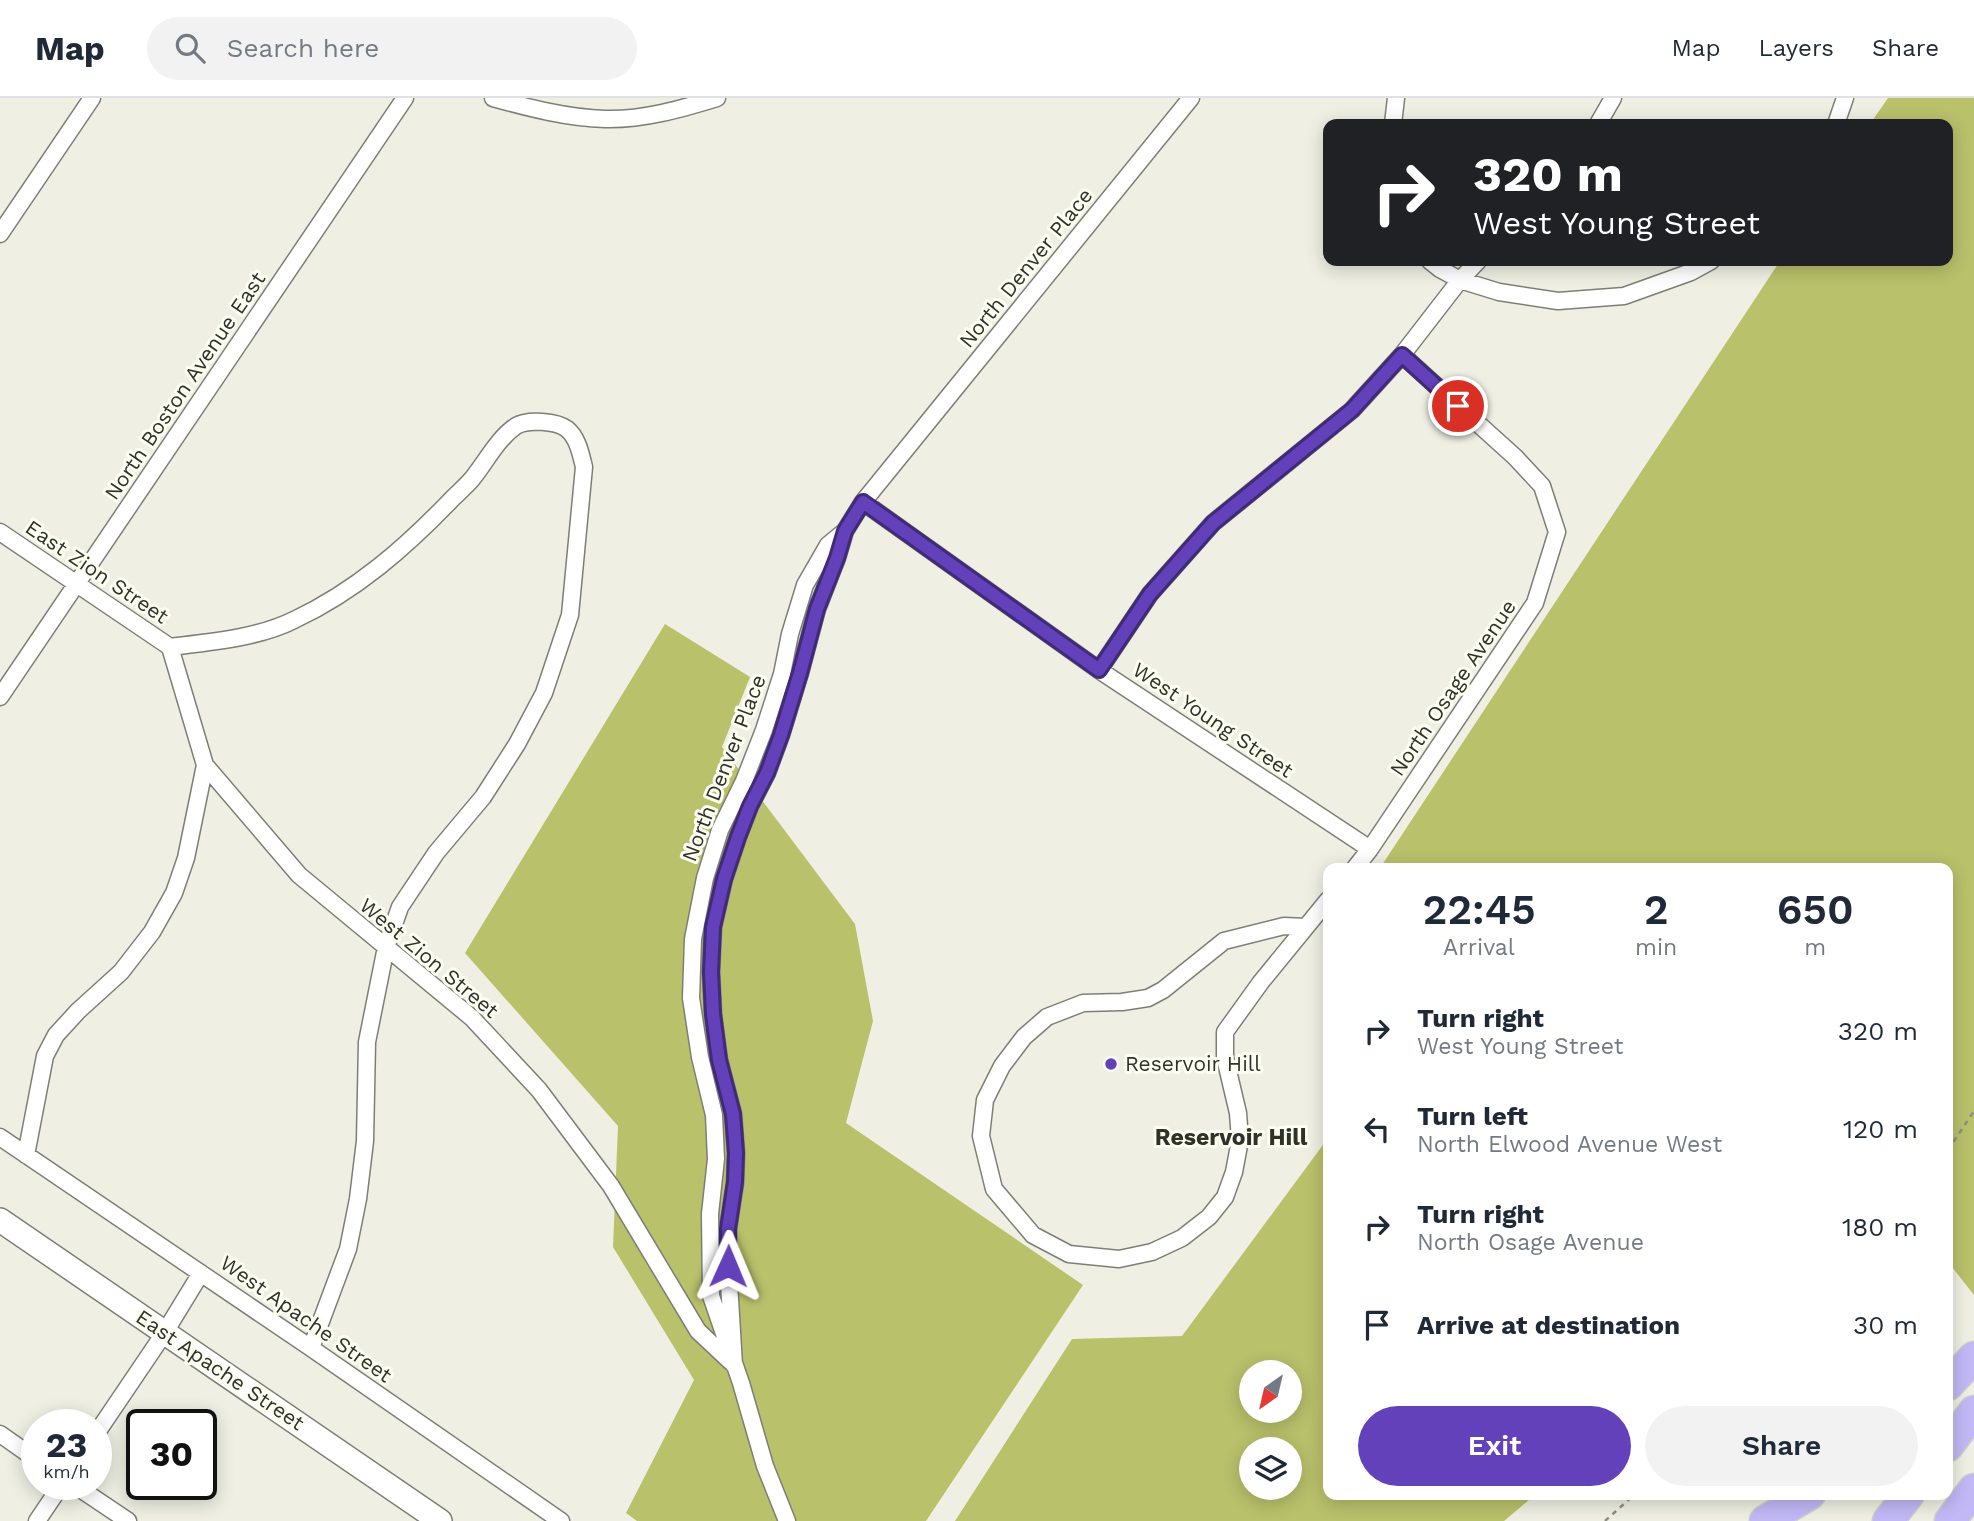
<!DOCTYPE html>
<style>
body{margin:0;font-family:"Work Sans",sans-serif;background:#f2f2f3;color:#1f2937;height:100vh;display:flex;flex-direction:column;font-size:26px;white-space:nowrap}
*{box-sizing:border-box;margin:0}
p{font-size:23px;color:#747a83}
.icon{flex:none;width:38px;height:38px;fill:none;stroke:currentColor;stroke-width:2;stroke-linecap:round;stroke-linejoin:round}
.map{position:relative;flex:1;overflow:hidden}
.side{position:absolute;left:1323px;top:765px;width:630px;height:637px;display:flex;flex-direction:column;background:#fff;border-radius:14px;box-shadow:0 4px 18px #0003}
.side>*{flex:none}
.hud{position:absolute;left:1323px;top:21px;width:630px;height:147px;border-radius:14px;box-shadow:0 4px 18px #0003;background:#202124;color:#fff;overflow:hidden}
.needle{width:46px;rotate:214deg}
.fabs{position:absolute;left:1239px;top:1262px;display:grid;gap:14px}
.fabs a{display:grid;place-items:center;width:63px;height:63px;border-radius:50%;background:#fff;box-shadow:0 4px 18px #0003;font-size:35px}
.speed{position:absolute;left:21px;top:1311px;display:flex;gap:14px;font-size:35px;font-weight:700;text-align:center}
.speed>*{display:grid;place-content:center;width:91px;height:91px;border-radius:50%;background:#fff;box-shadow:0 4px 18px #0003;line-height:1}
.speed small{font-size:18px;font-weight:400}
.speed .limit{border:4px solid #111;border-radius:10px;background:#fff;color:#111}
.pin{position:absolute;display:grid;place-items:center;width:60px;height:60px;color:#fff;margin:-30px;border:4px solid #fff;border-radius:50%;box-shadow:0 2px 7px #0007}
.me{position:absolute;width:77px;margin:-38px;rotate:1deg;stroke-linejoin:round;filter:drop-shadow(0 0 5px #0008)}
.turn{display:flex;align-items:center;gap:24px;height:147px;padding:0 35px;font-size:32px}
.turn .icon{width:91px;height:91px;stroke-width:2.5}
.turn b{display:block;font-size:49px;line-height:60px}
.eta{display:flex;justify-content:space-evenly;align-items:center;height:119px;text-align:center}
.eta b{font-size:42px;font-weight:600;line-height:49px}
.action{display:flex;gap:14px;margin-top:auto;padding:14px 35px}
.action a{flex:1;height:80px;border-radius:42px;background:#6341ba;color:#fff;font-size:28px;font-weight:600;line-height:80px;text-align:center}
.action a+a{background:#f2f2f3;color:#1f2937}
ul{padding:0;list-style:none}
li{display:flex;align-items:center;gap:21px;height:98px;padding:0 35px}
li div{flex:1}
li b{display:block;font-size:26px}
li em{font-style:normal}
header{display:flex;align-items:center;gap:42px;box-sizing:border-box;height:98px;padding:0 35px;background:#fff;border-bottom:2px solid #e0e1e3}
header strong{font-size:33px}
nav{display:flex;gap:38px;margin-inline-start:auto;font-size:24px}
.search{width:490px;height:63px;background:#f2f2f3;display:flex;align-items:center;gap:18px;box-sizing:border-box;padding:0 24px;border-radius:38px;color:#747a83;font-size:26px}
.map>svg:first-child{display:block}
.forest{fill:#b9c16b;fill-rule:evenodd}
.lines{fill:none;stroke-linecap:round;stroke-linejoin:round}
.street-casing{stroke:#7e7f74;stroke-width:19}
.secondary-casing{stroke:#7e7f74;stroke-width:26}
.highway-casing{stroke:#cececc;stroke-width:33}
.path{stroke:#8e8e85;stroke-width:2.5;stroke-dasharray:5 5;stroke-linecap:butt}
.street{stroke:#fff;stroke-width:16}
.secondary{stroke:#fff;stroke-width:23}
.highway{stroke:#c1b8f5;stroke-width:30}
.route-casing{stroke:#402a79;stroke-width:18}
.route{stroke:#6341ba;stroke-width:12}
.poi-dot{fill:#6341ba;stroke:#fcfef1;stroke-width:2.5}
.labels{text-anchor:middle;stroke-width:6;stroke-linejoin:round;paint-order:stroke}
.street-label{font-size:21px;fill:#31312c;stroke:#fcfef1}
.poi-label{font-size:21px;fill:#31312c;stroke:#fcfef1;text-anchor:start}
.neighbourhood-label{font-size:23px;font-weight:bold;fill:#31312c;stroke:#fcfef1}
</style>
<header>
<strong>Map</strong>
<div class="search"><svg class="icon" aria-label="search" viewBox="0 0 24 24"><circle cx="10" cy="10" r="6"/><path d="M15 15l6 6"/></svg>Search here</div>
<nav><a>Map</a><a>Layers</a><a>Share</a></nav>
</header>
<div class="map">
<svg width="1974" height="1423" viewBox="0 0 1974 1423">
<rect width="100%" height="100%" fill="#eff0e3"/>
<path class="forest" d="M1888 0H1974V1197L1948 1164V770H1380L1780 163H1948V26H1870Z
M665 526 750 579 722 649 855 826 873 923 846 1025 1083 1187 926 1423H637L626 1415 694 1282 613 1149 618 1028 465 855Z
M1328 1040V1396L1535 1397 1504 1423H955L1072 1241 1182 1238ZM1251 1274H1290V1312H1251ZM1251 1351H1290V1390H1251Z"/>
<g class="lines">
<defs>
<path id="street" d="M493 0C529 10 568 20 605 21 643 22 681 11 717 0
M1393 26 1396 0
M1598 26 1613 0
M1836 26 1845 0
M0 136 92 0
M1430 163 1440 171 1460 182 1499 194 1558 203 1624 198 1691 174 1711 163
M863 404 1099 572 1370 751
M0 434 170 549
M170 549C211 544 258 540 294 522 356 493 406 449 453 400 459 394 466 388 472 381 486 364 497 341 516 328 527 321 557 323 567 331 578 340 581 357 584 369L570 517 544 595 517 646 483 699 436 755 400 809 386 849 367 944 365 1043 358 1101 348 1151 311 1250
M1099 572 1150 496 1213 425 1352 312 1402 257 1460 182 1478 163
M0 599 405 0
M205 667 299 777 472 920 539 992 611 1088 698 1233 731 1264
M1355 770 1370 751 1535 505 1557 434 1542 388 1515 359 1402 257
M1306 829 1284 828 1224 843 1163 892 1148 900 1122 904 1083 905 1047 919 1024 939 1002 968 985 1002 981 1038 994 1091 1033 1137 1069 1156 1119 1161 1152 1154 1182 1140 1209 1119 1225 1099 1234 1074 1240 1042 1238 1015 1225 960V934L1261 884 1306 829 1328 802
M0 1039 311 1250 561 1423
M26 1057 45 958 56 937 78 913 121 874 152 834 174 795 186 760 205 667 170 549
M734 1267 728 1168V1131L735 1085 736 1055 733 1016 719 962 713 916 711 874 713 829 724 781 738 739 750 708 767 675 781 637 800 575 817 511 837 460 845 433 863 404 1191 0
M0 1336 37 1362
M96 1336 165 1234 201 1175
M73 1386 128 1423
M37 1423 62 1386
M787 1423 765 1368 741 1285 711 1198 710 1116 716 1061 714 1017 700 959 691 900 693 841 705 780 720 732 744 683 764 632 782 576 790 536 805 487 828 447 845 433"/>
<path id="secondary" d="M0 1122 440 1423"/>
<path id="highway" d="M1948 1287 1974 1259
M1948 1348 1974 1313
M1765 1423 1810 1396
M1888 1423 1909 1396
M1950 1423 1974 1391"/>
</defs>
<use href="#street" class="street-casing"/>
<use href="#secondary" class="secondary-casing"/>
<use href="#highway" class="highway-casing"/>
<path class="path" d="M1948 1052 1974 1013
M1605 1423 1635 1396"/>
<use href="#street" class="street"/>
<use href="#secondary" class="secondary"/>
<use href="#highway" class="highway"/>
</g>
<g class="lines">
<defs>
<path id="route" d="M728 1168V1131L735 1084 736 1055 733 1016 719 962 713 916 711 874 713 829 724 781 738 739 750 708 767 675 781 637 800 575 817 511 837 460 845 433 863 404 1099 572 1150 496 1213 425 1352 312 1402 257 1458 308"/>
</defs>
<use href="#route" class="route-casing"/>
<use href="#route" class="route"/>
</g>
<circle class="poi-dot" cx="1111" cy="966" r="7"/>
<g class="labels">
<g class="street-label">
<text transform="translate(1026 170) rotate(-51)" y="7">North Denver Place</text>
<text transform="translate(185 288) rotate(-56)" y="7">North Boston Avenue East</text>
<text transform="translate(97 474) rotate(34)" y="7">East Zion Street</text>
<text transform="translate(1453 590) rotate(-56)" y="7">North Osage Avenue</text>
<text transform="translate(1213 622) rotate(34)" y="7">West Young Street</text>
<text transform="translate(724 670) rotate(-69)" y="7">North Denver Place</text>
<text transform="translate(429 860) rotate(40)" y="7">West Zion Street</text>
<text transform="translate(306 1221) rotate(35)" y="7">West Apache Street</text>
<text transform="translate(220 1272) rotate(34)" y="7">East Apache Street</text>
</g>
<g class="poi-label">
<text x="1125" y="973">Reservoir Hill</text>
</g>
<g class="neighbourhood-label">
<text x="1231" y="1047">Reservoir Hill</text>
</g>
</g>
</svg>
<div class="fabs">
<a><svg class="needle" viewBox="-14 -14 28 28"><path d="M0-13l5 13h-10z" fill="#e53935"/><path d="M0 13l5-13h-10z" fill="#747a83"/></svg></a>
<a><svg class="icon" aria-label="layers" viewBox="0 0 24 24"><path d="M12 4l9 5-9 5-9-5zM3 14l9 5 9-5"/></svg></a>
</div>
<div class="speed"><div>23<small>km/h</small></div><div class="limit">30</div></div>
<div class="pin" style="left:1458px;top:308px;background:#d93025"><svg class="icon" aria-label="arrive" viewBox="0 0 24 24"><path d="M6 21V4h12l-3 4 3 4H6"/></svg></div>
<svg class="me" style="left:728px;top:1168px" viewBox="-20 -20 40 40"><path d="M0-17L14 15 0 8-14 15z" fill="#6341ba" stroke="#fff" stroke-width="4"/></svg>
<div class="hud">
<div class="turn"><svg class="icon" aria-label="right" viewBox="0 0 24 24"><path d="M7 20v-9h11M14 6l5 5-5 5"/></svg><div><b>320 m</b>West Young Street</div></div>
</div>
<section class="side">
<div class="eta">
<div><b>22:45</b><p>Arrival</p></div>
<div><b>2</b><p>min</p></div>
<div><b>650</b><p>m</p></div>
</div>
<ul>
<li><svg class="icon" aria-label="right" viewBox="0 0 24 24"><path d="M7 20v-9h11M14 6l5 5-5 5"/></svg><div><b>Turn right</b><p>West Young Street</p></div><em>320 m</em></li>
<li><svg class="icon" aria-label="left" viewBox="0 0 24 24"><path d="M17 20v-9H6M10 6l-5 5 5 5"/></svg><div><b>Turn left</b><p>North Elwood Avenue West</p></div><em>120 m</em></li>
<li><svg class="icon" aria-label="right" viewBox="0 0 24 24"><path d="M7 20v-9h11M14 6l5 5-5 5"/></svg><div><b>Turn right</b><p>North Osage Avenue</p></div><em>180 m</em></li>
<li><svg class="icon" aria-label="arrive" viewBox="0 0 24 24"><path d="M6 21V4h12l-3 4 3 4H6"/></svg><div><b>Arrive at destination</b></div><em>30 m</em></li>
</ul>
<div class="action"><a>Exit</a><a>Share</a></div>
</section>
</div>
